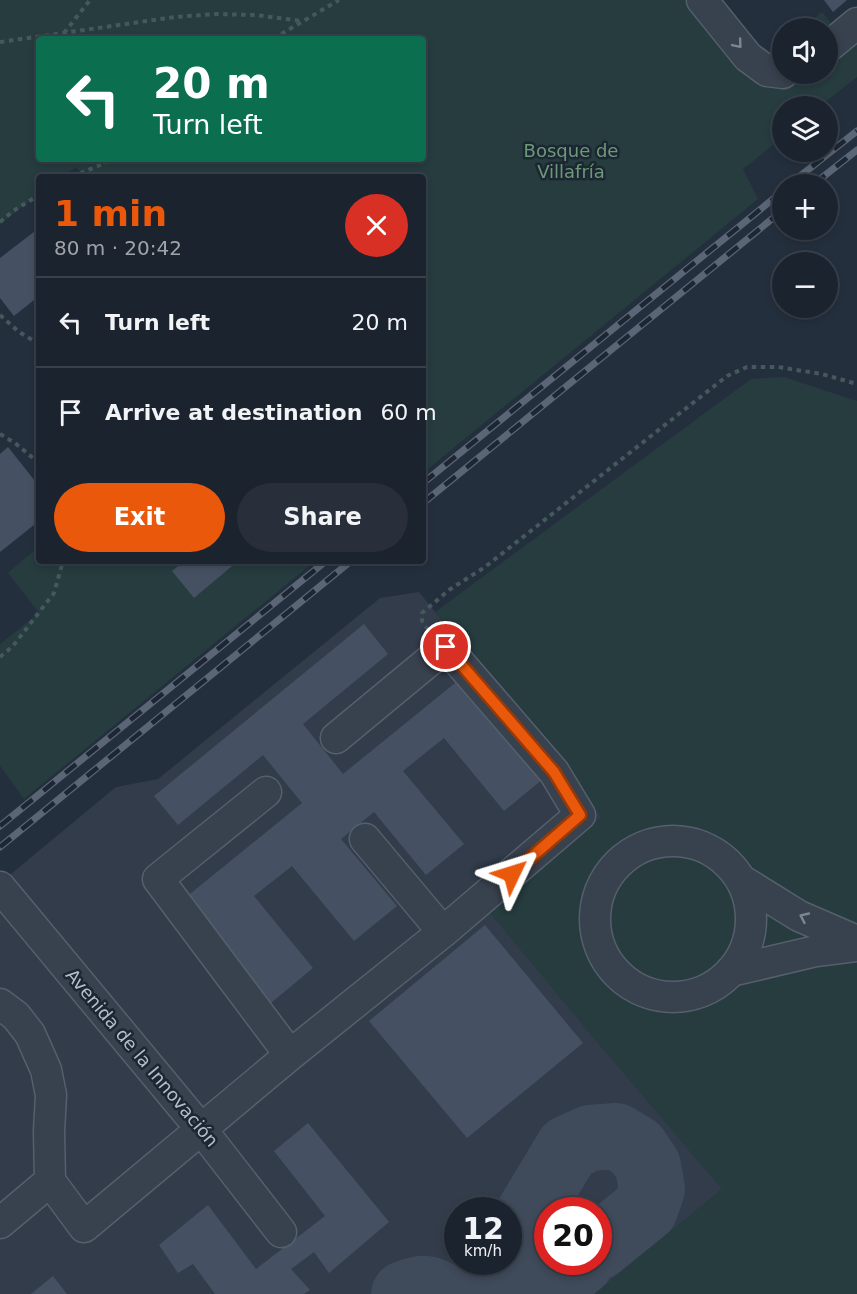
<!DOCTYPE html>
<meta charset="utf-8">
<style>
body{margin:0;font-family:"DejaVu Sans",sans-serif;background:#282f3a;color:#f1f3f6;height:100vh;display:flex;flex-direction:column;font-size:22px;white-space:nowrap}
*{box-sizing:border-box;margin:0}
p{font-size:20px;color:#a0a4aa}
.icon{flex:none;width:33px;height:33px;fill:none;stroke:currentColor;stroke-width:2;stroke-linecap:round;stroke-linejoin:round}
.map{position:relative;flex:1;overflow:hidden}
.drawer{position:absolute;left:36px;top:174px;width:390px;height:390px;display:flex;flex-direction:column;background:#1b232e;border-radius:6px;box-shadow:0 3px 9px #0003,0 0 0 2px #39404a}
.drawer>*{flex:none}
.hud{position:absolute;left:36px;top:36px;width:390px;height:126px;border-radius:6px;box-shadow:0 3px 9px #0003,0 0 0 2px #39404a;background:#0b6e4f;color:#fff;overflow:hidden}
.buttons{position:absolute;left:772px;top:18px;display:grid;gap:12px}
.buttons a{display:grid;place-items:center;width:66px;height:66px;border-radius:50%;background:#1b232e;box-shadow:0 3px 9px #0003,0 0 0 2px #39404a;font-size:30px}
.speed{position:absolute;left:444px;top:1197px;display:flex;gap:12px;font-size:30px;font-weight:700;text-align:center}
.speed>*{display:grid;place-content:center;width:78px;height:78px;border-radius:50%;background:#1b232e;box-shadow:0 3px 9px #0003,0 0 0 2px #39404a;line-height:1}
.speed small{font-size:15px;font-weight:400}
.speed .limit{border:9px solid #d22;background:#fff;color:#111}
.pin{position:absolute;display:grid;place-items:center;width:51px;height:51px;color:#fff;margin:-26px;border:3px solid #fff;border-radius:50%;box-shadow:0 2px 6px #0007}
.me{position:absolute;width:66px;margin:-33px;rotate:49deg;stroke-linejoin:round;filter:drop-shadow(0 0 4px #0008)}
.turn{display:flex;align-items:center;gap:21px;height:126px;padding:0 18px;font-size:27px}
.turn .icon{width:78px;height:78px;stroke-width:2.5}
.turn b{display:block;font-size:42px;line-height:51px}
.round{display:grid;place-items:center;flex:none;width:63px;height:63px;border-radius:32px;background:#282f3a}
.summary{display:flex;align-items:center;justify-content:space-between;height:102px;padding:0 18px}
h1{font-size:36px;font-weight:600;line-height:45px;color:#ea580c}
.cta{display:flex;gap:12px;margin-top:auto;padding:12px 18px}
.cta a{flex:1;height:69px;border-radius:36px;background:#ea580c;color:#fff;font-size:24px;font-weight:600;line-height:69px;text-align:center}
.cta a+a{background:#282f3a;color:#f1f3f6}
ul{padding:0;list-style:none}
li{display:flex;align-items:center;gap:18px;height:90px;padding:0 18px;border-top:2px solid #39404a}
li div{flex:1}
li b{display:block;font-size:22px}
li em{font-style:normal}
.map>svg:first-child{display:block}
.airport{fill:#323c4b;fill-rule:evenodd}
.green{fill:#263c3f;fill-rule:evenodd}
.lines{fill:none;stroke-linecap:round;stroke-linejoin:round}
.taxiway{stroke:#3f4a5a;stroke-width:66}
.building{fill:#455162}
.minor-casing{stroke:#565f6c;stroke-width:33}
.path{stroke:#44595c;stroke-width:4;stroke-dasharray:4.5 4.5;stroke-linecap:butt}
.minor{stroke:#38414e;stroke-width:30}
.rail-casing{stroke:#5a6575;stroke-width:7}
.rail{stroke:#1d2633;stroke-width:4.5;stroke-dasharray:14;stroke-linecap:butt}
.oneway{stroke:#7c8592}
.route-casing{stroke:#983908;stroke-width:15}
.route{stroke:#ea580c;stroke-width:10}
.labels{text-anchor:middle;stroke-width:5;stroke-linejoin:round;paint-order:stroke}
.park-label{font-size:18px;fill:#6b9a76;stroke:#1d2633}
.street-label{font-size:18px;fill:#b4bcc9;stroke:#1d2633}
</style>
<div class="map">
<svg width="857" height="1294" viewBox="0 0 857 1294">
<rect width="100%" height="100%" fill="#242f3e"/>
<path class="airport" d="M419 592 602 817 857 1294H0V883L116 787 158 779 380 598ZM458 1210H508V1262H458ZM548 1210H598V1262H548Z"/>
<path class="green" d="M0 0H685L751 79 762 85 772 88 784 87 814 74H828V63L857 40V77L820 106H783V137L743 169 758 199 423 473V177H85L76 167 62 177H39V194L0 224ZM39 39H423V159H39Z
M822 12 831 23 824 28H802Z
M784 377 857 401V1294H594L722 1189 592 1036 485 907 601 817 435 612 751 379Z
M39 546V561H315L24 799 0 766V644L39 613 8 573Z"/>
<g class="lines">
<path class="taxiway" d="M508 1248 568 1148 590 1138 616 1136 636 1148 648 1166 652 1189 645 1209 598 1247
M404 1294C419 1288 425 1286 440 1294
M471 1294 487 1279 499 1262
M542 1294 581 1262"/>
</g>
<path class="building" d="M824 0H847L833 12Z
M39 228V296L14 316 0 298V258Z
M8 447 39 486V521L0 552V454Z
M184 561H238L194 598 172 571Z
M364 624 388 654 303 724 343 774 460 679 543 779 504 811 444 738 403 771 464 844 426 875 374 812 341 839 397 906 354 941 292 866 254 896 313 968 271 1003 185 898 302 803 263 755 178 825 154 796Z
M485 925 583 1043 467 1138 369 1021Z
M308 1123 389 1222 329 1273 314 1252 291 1269 310 1290 304 1294H215L193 1264 178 1273 159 1245 208 1205 256 1269 325 1216 274 1151Z
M53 1276 67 1294H31Z"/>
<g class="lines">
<defs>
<path id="minor" d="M702 0 748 57 767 71 783 73
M828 47 857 23
M266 792 158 879 290 1055
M365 839 443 932
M595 919a78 78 0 1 1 156 0a78 78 0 1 1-156 0Z
M741 880 799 916 857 941
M0 887 201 1129 281 1232
M731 971 816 951 857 946
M0 1004 16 1016 30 1034 46 1070 51 1095 49 1131 50 1181
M0 1223 50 1181 84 1227 290 1055 443 932 580 815 554 772 446 647 336 738"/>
</defs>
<use href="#minor" class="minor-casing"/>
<path class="path" d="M64 33 90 0
M274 39 283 33 339 0
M0 42 175 17 216 14 255 15 302 21
M72 177 114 159
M0 222 13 211 39 195
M0 315 19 332 39 344
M0 434 15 443 39 463
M428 630 422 621V613L449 590 485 567 727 376 747 367H778L822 374 857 384
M0 657 13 646 54 593 63 561"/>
<use href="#minor" class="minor"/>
<defs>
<path id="rail" d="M790 184 857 131
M814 184 857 150
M423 483 783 191
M423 503 783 210
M0 826 326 561
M0 847 351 561"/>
</defs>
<use href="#rail" class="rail-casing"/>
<use href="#rail" class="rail"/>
</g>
<defs><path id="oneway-chevron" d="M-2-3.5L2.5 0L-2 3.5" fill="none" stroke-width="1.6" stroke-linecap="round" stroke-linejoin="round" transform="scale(1.5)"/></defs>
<g class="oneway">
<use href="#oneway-chevron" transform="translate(738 44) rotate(50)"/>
<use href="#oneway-chevron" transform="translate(804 917) rotate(-155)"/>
</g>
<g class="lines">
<defs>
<path id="route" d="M446 647 554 772 580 815 512 874"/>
</defs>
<use href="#route" class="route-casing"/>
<use href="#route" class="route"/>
</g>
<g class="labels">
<g class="park-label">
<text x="571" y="157">Bosque de<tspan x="571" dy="21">Villafría</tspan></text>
</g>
<g class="street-label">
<text transform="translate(142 1058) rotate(50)" y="6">Avenida de la Innovación</text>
</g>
</g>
</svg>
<div class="buttons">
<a><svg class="icon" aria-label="sound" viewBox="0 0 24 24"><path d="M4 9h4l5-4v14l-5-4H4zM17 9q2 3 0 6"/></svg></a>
<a><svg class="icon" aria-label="layers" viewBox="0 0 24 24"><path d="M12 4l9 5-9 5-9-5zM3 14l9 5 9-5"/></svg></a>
<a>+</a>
<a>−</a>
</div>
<div class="speed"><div>12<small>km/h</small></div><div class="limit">20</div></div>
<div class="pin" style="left:446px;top:647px;background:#d93025"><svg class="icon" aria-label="arrive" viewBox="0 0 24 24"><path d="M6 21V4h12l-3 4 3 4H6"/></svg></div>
<svg class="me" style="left:512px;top:874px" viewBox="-20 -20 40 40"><path d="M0-17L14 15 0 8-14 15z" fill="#ea580c" stroke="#fff" stroke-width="4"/></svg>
<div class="hud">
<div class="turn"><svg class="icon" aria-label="left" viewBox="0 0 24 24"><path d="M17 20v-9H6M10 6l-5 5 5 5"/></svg><div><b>20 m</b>Turn left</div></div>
</div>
<section class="drawer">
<div class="summary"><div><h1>1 min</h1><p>80 m · 20:42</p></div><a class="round" style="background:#d93025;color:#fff"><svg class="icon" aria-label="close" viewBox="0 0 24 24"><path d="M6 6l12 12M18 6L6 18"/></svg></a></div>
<ul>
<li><svg class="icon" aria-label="left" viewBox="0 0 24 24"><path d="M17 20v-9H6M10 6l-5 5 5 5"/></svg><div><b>Turn left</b></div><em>20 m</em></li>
<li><svg class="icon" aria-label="arrive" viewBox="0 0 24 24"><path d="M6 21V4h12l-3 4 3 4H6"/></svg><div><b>Arrive at destination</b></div><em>60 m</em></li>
</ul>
<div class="cta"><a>Exit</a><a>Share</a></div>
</section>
</div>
